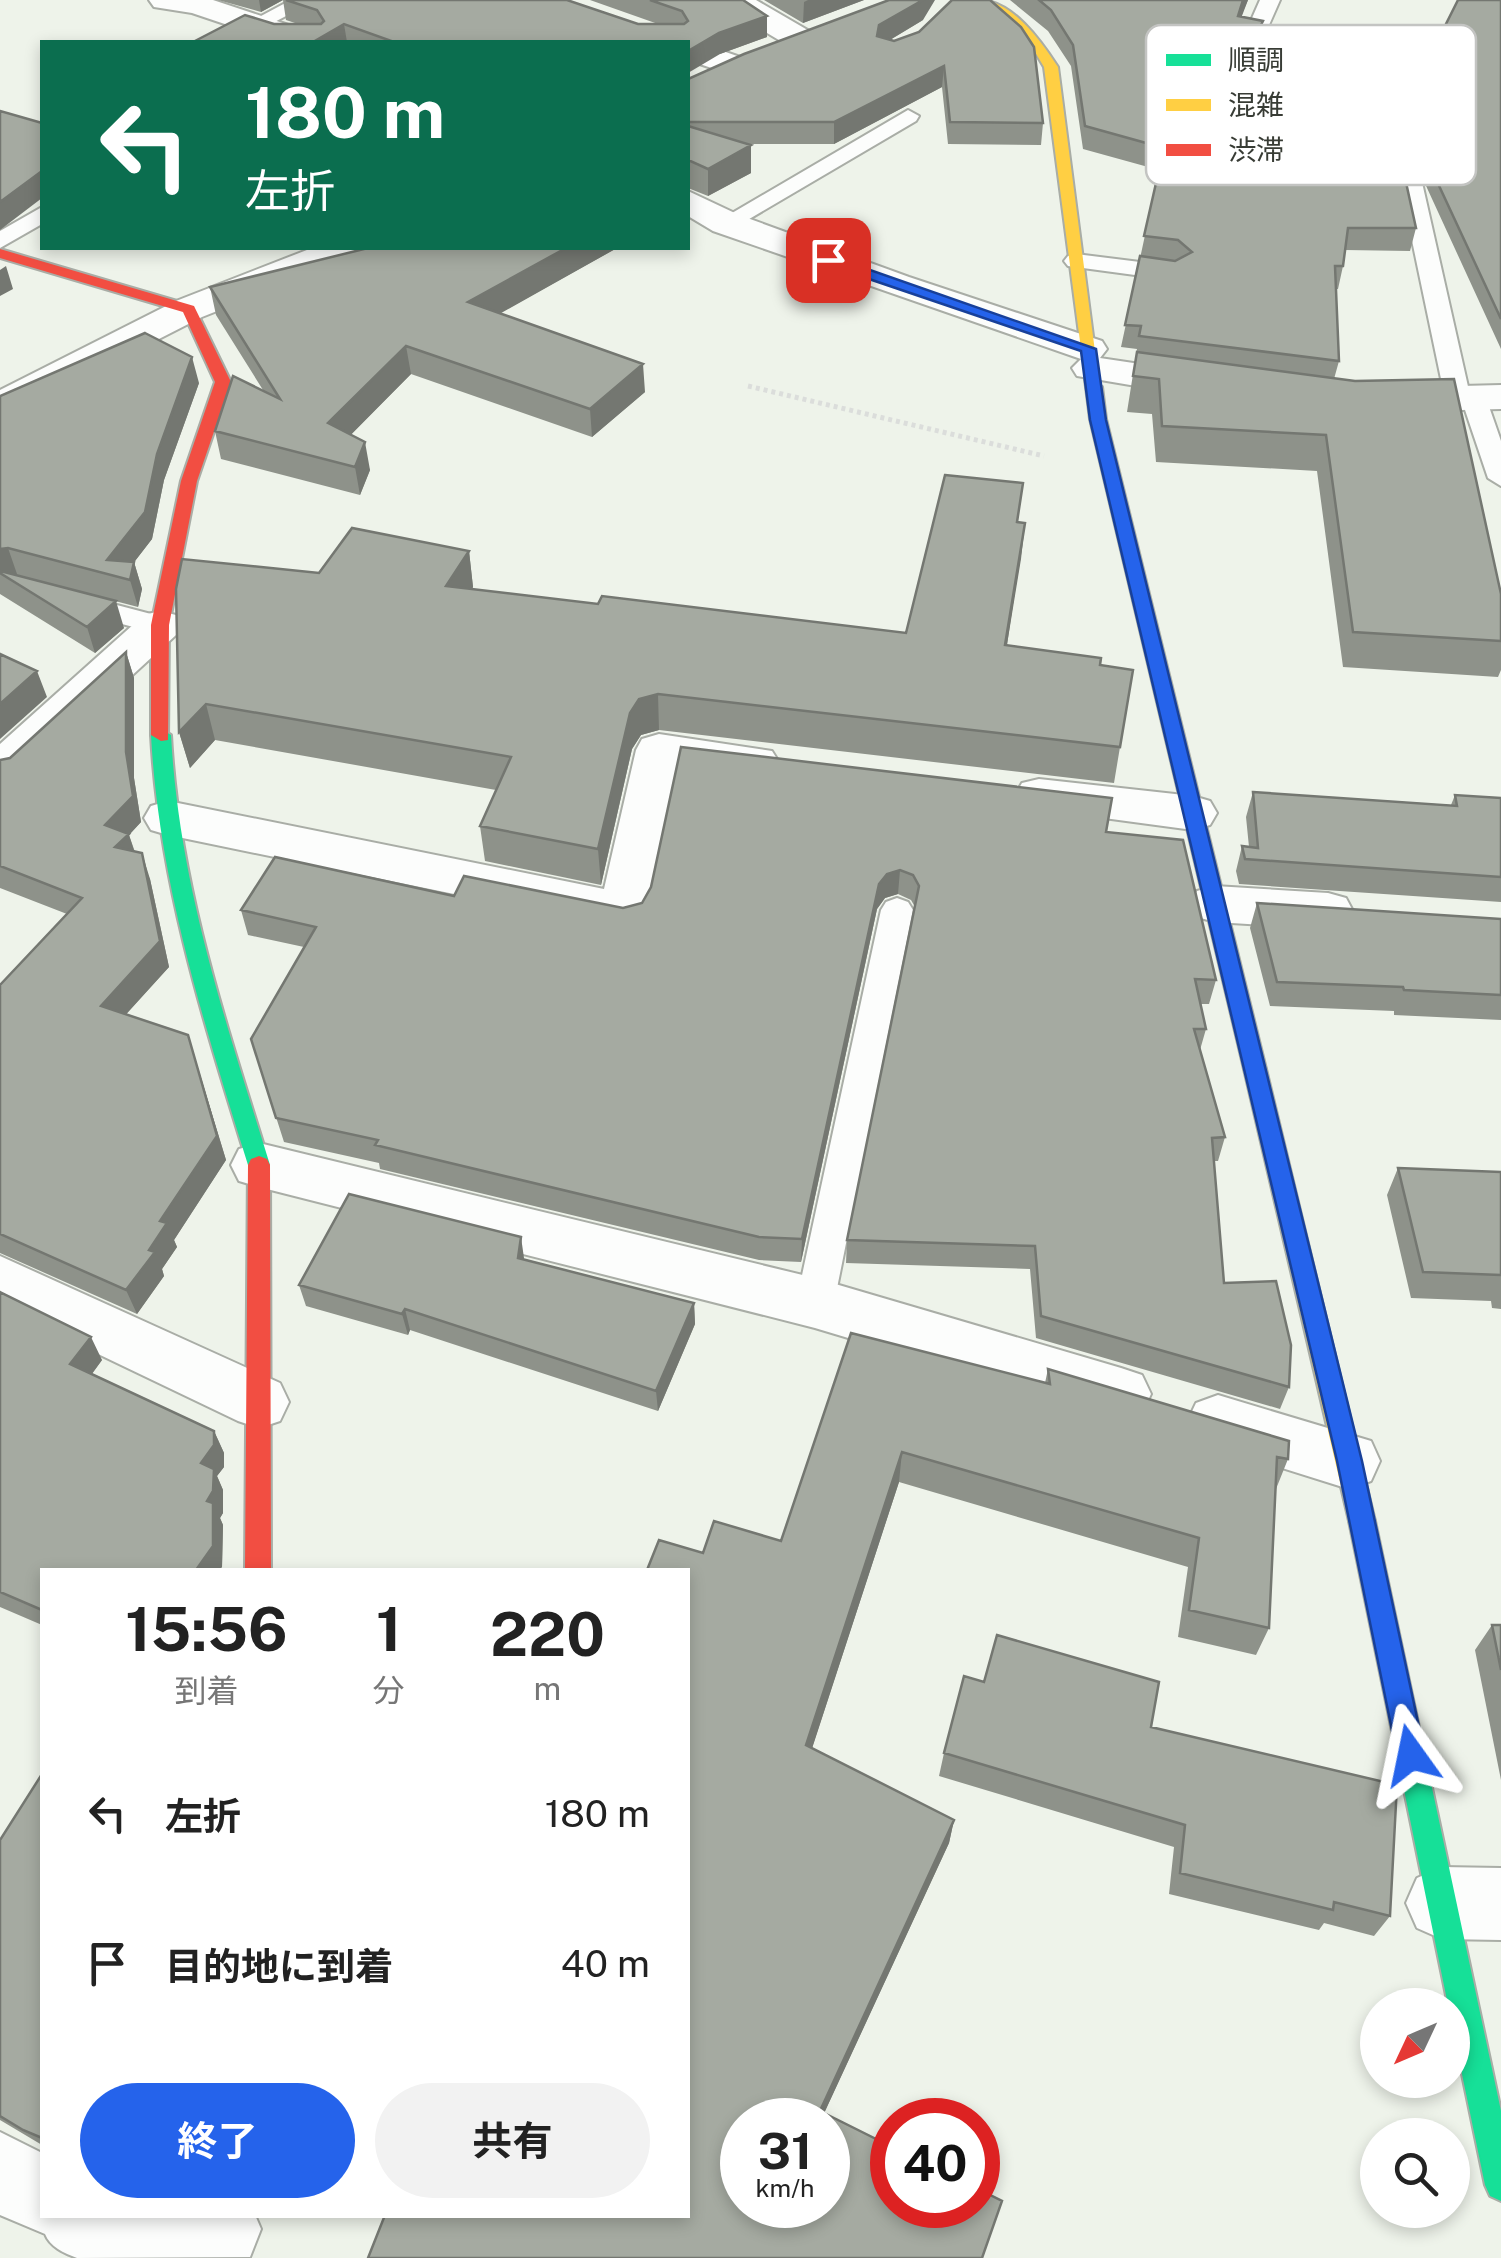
<!DOCTYPE html>
<html lang="ja">
<meta charset="utf-8">
<style>
body{margin:0;font-family:"Public Sans","Noto Sans JP",sans-serif;background:#f2f2f2;color:#222;height:100vh;display:flex;flex-direction:column;font-size:38px;white-space:nowrap}
*{box-sizing:border-box;margin:0}
p{font-size:32px;color:#767676}
.icon{flex:none;width:55px;height:55px;fill:none;stroke:currentColor;stroke-width:2;stroke-linecap:round;stroke-linejoin:round}
.map{position:relative;flex:1;overflow:hidden}
.panel{position:absolute;left:40px;top:1568px;width:650px;height:650px;display:flex;flex-direction:column;background:#fff;border-radius:0px;box-shadow:0 5px 15px #0003}
.panel>*{flex:none}
.guide{position:absolute;left:40px;top:40px;width:650px;height:210px;border-radius:0px;box-shadow:0 5px 15px #0003;background:#0b6e4f;color:#fff;overflow:hidden}
.needle{width:65px;rotate:226deg}
.fabs{position:absolute;left:1360px;top:1988px;display:grid;gap:20px}
.fabs a{display:grid;place-items:center;width:110px;height:110px;border-radius:50%;background:#fff;box-shadow:0 5px 15px #0003;font-size:50px}
.speed{position:absolute;left:720px;top:2098px;display:flex;gap:20px;font-size:50px;font-weight:700;text-align:center}
.speed>*{display:grid;place-content:center;width:130px;height:130px;border-radius:50%;background:#fff;box-shadow:0 5px 15px #0003;line-height:1}
.speed small{font-size:25px;font-weight:400}
.speed .limit{border:15px solid #d22;background:#fff;color:#111}
.pin{position:absolute;display:grid;place-items:center;width:85px;height:85px;color:#fff;margin:-42px;border-radius:20px;box-shadow:0 5px 15px #0006}
.me{position:absolute;width:110px;margin:-55px;rotate:348deg;stroke-linejoin:round;filter:drop-shadow(0 0 8px #0008)}
.turn{display:flex;align-items:center;gap:35px;height:210px;padding:0 40px;font-size:45px}
.turn .icon{width:130px;height:130px;stroke-width:2.5}
.turn b{display:block;font-size:70px;line-height:85px}
.eta{display:flex;justify-content:space-evenly;align-items:center;height:170px;text-align:center}
.eta b{font-size:60px;font-weight:700;line-height:70px}
.button{display:flex;gap:20px;margin-top:auto;padding:20px 40px}
.button a{flex:1;height:115px;border-radius:60px;background:#2563eb;color:#fff;font-size:40px;font-weight:700;line-height:115px;text-align:center}
.button a+a{background:#f2f2f2;color:#222}
ul{padding:0;list-style:none}
li{display:flex;align-items:center;gap:30px;height:150px;padding:0 40px}
li div{flex:1}
li b{display:block;font-size:38px}
li em{font-style:normal}
.map>svg:first-child{display:block}
.lines{fill:none;stroke-linecap:round;stroke-linejoin:round}
.lane-casing{stroke:#a9ada6;stroke-width:4}
.street-casing{stroke:#a9ada6;stroke-width:4}
.fast-casing{stroke:#a9ada6;stroke-width:4}
.slow-casing{stroke:#a9ada6;stroke-width:4}
.jam-casing{stroke:#a9ada6;stroke-width:4}
.path{stroke:#dbdddb;stroke-width:5;stroke-dasharray:4 4;stroke-linecap:butt}
.lane{fill:#fcfdfc;fill-rule:evenodd}
.street{fill:#fcfdfc;fill-rule:evenodd}
.fast{fill:#16e098;fill-rule:evenodd}
.slow{fill:#ffcf43;fill-rule:evenodd}
.jam{fill:#f24e42;fill-rule:evenodd}
.wall{fill:#8e928a}
.shaded-wall{fill:#747771}
.building{fill:#a5aaa1;stroke:#747771;stroke-width:2.5;fill-rule:evenodd}
.route{fill:#2563eb;stroke:#184099;stroke-width:2.5}
.key{fill:#fff;stroke:#c3c4c2;stroke-width:2.5}
.key-label{font-size:28px;fill:#383c35}
</style>
<div class="map">
<svg width="1501" height="2258" viewBox="0 0 1501 2258">
<rect width="100%" height="100%" fill="#eef3ea"/>
<g class="lines">
<defs>
<path id="lane" d="M291 0 311 3 263 28 256 30 246 24Z
M1260 0H1280L1265 34 1255 40 1245 34Z
M908 110 919 116 916 121 734 228H718L715 223Z
M1410 171 1421 178 1469 391 1482 393 1486 398 1501 441V486L1488 478 1463 404 1449 403 1445 398 1399 178Z
M42 207V224L0 248V231Z
M1076 254 1172 266 1184 273 1172 280 1068 266 1064 261 1068 256Z
M75 594 170 619 174 625 170 631 160 634 65 609 61 603 65 597Z
M897 898 908 902 913 910 834 1303 828 1314 815 1319 802 1314 796 1303 881 910 886 902Z"/>
<path id="street" d="M149 0H213L319 35 324 42H278L192 13 154 7Z
M718 0H756L811 32 816 39 811 46H789L723 7Z
M688 39 743 58 748 65 743 72 732 75 688 60V42H676Z
M688 191 739 215 909 277 1102 341 1107 349 1100 358 1207 374 1221 378 1227 386 1221 394 1207 398 1077 376 1072 368 1081 359 713 231 688 216Z
M312 248H361L356 256 202 317 14 413 0 417V390L176 301Z
M1501 385V409L1382 412 1368 408 1362 400 1368 392 1382 388Z
M160 611 176 615 182 625 176 635 17 781 0 786V744L144 615Z
M659 734 772 751 779 762 772 773 755 778 679 768 649 911 642 924 624 929 168 835 151 830 144 818 151 806 168 801 604 889 636 750 642 739Z
M1039 779 1193 796 1210 801 1217 813 1210 825 1193 830 1022 807 1015 795 1022 783Z
M1215 886 1328 893 1346 898 1353 911 1346 924 1328 929 1215 922 1197 917 1190 904 1197 891Z
M259 1143 815 1278 1121 1368 1142 1375 1151 1394 1142 1413 1121 1420 815 1328 259 1187 239 1181 231 1165 239 1149Z
M0 1256 280 1383 289 1402 280 1421 259 1428 238 1421 0 1307Z
M1218 1395 1371 1441 1380 1461 1371 1481 1349 1489 1196 1441 1187 1422 1196 1403Z
M1442 1867 1501 1868V1940L1442 1939 1417 1928 1406 1903 1417 1878Z
M0 2132 42 2153V2215H255L261 2229 250 2257 77 2258C64 2253 50 2247 45 2234L0 2215Z"/>
<path id="fast" d="M161 729 171 735C179 885 226 1023 270 1165L267 1171H251L248 1165C204 1023 159 884 151 735Z
M1362 1509 1371 1513 1375 1521 1501 2111V2201L1490 2196 1485 2185 1452 2026V2005H1448L1349 1521 1353 1513Z"/>
<path id="slow" d="M979 0C1012 0 1041 41 1058 67L1100 390 1086 387 1044 67 1029 42Z
M1255 1061 1266 1069 1375 1521 1371 1529 1362 1533 1353 1529 1349 1521 1244 1069Z"/>
<path id="jam" d="M0 249 194 306 231 382 197 481 169 625 168 740 161 741 151 735V625L181 481 215 382 183 312 0 258Z
M1094 382 1102 387 1106 419 1266 1069 1255 1077 1244 1069 1090 419 1086 387Z
M259 1156 267 1159 270 1165 271 1570H245L248 1165 251 1159Z"/>
</defs>
<use href="#lane" class="lane-casing"/>
<use href="#street" class="street-casing"/>
<use href="#fast" class="fast-casing"/>
<use href="#slow" class="slow-casing"/>
<use href="#jam" class="jam-casing"/>
<path class="path" d="M748 386 1044 456"/>
<use href="#lane" class="lane"/>
<use href="#street" class="street"/>
<use href="#fast" class="fast"/>
<use href="#slow" class="slow"/>
<use href="#jam" class="jam"/>
</g>
<path class="wall" d="M218 0H567L638 24H658L590 0H743L767 37 720 54 688 42H193L274 24H298L286 20 283 0 261 12Z
M764 0H864L803 23Z
M1010 0H1248L1241 16 1263 21 1259 42 1229 104 1416 228 1410 251 1345 250 1343 266 1338 289H1336L1339 361 1334 379 1501 594V670L1498 677 1343 667 1317 471 1156 462 1152 414 1127 412 1137 349 1121 347 1159 170 1083 149 1071 66 1048 31Z
M1501 0V349L1416 164 1446 24Z
M923 20 890 40 1043 123 1041 145 948 144 942 87 834 144H746L751 173 708 196 688 188V79Z
M617 248 500 313 645 392 592 437 411 374 351 434 370 470 360 495 221 459 215 431 263 390 216 315 210 287Z
M199 383 164 480 152 539 134 562 142 589 138 607 15 575 124 628 95 653 0 594V396Z
M1018 522 1025 523 1007 645 1100 665 1120 747 1114 783 659 730 641 735 632 749 601 885 485 861 480 826 496 790 215 740 190 768 179 732 319 573 469 551 473 587 472 589 598 604 906 633Z
M126 652 134 678V778L141 822 129 835 135 852 150 879 169 967 126 1014 188 1035 226 1160 174 1240 177 1247 162 1269 164 1276 137 1314 0 1253V985L67 914 0 888V760L10 758Z
M1253 792 1451 805 1455 795 1501 798V902L1239 884 1236 871 1242 846 1249 847 1246 817Z
M1106 832 1216 980 1209 1004H1200L1206 1029 1200 1050 1225 1137 1218 1161H1214L1224 1283 1289 1387 1280 1409 1036 1338 1030 1269 846 1263 847 1240 915 907 911 900 898 894 885 898 877 909 801 1262 759 1260 380 1169 379 1163 284 1142 251 1039 304 947 248 935 241 910 454 896 623 908Z
M1257 903 1501 919V1020L1394 1015V1011L1270 1006 1250 928Z
M1398 1168 1501 1172V1309L1492 1308 1491 1301 1411 1298 1387 1195Z
M524 1259 694 1303 695 1324 658 1411 410 1330 408 1335 306 1306 299 1285Z
M0 1292 102 1360 92 1374 214 1431 224 1453V1467L217 1476 223 1490V1513L220 1518 223 1525 222 1567 42 1570V1625L0 1607Z
M851 1333 1045 1383 1048 1369 1288 1459 1276 1489 1269 1628 1256 1655 1178 1637 1188 1567 899 1482 812 1748 954 1820 949 1843 824 2113 688 2215 703 1553 781 1541Z
M1492 1625H1501V1780L1475 1650Z
M1151 1727 1390 1916 1374 1936 1324 1923 1319 1930 1169 1894 1174 1847 939 1776 944 1753Z
M42 1774V2145L0 2120V1840Z"/>
<path class="shaded-wall" d="M259 0H283L261 12Z
M808 0H864L803 23 804 2Z
M923 0H935L923 20 878 47 877 36 879 25Z
M1243 0H1248L1234 37 1238 16Z
M767 16V37L720 54 688 73V51L719 33Z
M1263 21 1259 42 1225 112 1217 103Z
M344 24 347 42H313Z
M944 66 942 87 834 144V122Z
M751 145V173L708 196V169Z
M42 171V198L0 230V202Z
M566 248H617L471 330 468 302Z
M6 266 13 289 0 296V270Z
M406 346 411 374 334 452 328 423Z
M192 357 199 383 164 480 152 539 122 578 107 560 157 454Z
M643 364 645 392 592 437 590 409Z
M365 442 370 470 360 495 355 467Z
M1025 523 1021 559 1001 681 1005 645Z
M8 548 17 574 7 577 0 573V549Z
M469 551 473 587 451 622 446 586Z
M134 562 142 589 138 607 130 580Z
M116 601 124 628 95 653 87 627Z
M126 652 134 678V778L141 822 129 835 137 860 124 873 105 825 126 752Z
M37 671 47 697 0 739V704Z
M658 694 659 730 641 735 632 749 601 885 598 849 630 713 639 699Z
M206 704 215 740 190 768 179 732Z
M142 853 150 879 169 967 111 1031 101 1006Z
M900 870 898 894 885 898 877 909 801 1262 802 1239 879 884 887 874Z
M188 1035 226 1160 174 1240 177 1247 162 1269 164 1276 137 1314 126 1290 149 1250 160 1221Z
M521 1237 524 1258 521 1279 518 1258Z
M694 1303 695 1324 658 1411 656 1391Z
M405 1309 410 1330 408 1335 402 1314Z
M91 1337 102 1360 82 1387 70 1364Z
M214 1431 224 1453V1467L217 1476 223 1490V1513L220 1518 223 1525 222 1567 220 1570H196L207 1501 201 1463Z
M902 1452 899 1482 805 1770 806 1745Z
M954 1820 949 1843 821 2120 820 2111Z"/>
<path class="building" d="M286 0H567L638 24H684L688 21 682 11 650 0H743L767 16 719 33 688 51V42H394L344 24 313 42H193L245 15 274 24H321L324 21 317 10Z
M889 0H923L879 25 877 36 894 41 919 32 952 0H990L1021 27 1034 47 1043 123 950 122 944 66 834 122H688V79L744 54Z
M1039 0H1243L1238 16 1263 21 1229 90 1217 103 1391 114 1416 228H1348L1343 266H1335L1339 361 1139 336 1141 326 1125 325 1140 256 1175 261 1192 252 1178 240 1144 236 1164 148 1085 126 1073 45 1051 10Z
M1458 0H1501V319L1421 147 1446 24Z
M0 111 42 123V171L0 202Z
M688 126 751 145 708 169 688 160Z
M368 248H566L468 302 643 364 590 409 406 346 328 423 365 442 355 467 215 431 233 376 280 399 210 287Z
M145 333 192 357 157 454 145 512 107 560 134 562 130 580 8 548 0 549V396Z
M1137 352 1355 381 1454 379 1501 594V641L1353 632 1326 435 1162 426 1159 379 1133 376Z
M945 475 1023 483 1017 522 1025 523 1005 645 1101 658 1100 665 1133 670 1120 747 658 694 639 699 630 713 598 849 480 826 511 757 206 704 179 732 176 589 182 559 319 573 352 528 469 551 446 586 598 604 602 596 906 633Z
M0 571 116 601 87 627 0 573Z
M126 652V752L133 796 105 825 129 834 115 847 142 853 160 941 101 1006 188 1035 217 1136 160 1221 167 1223 149 1250 155 1252 126 1290 0 1234V985L82 898 0 866V760L10 758Z
M0 654 37 671 0 704Z
M681 747 1112 798 1106 832 1183 840 1216 980 1195 979 1206 1029H1194L1225 1137 1212 1138 1224 1283 1276 1281 1291 1345 1289 1387 1041 1316 1035 1246 847 1240 919 886 913 875 900 870 887 874 879 884 802 1239 759 1237 375 1145 378 1140 276 1118 251 1039 316 927 241 910 275 857 454 896 464 876 623 908 642 903 651 887Z
M1253 792 1457 806 1455 795 1501 798V877L1245 859 1242 846 1258 848Z
M1257 903 1501 919V995L1404 990 1403 987 1277 982Z
M1398 1168 1501 1172V1275L1423 1272Z
M349 1194 521 1237 518 1258 694 1303 656 1391 405 1309 402 1314 299 1285Z
M0 1292 91 1337 70 1364 214 1431V1445L201 1463 214 1469 213 1491 207 1501 213 1503V1546L196 1570H42V1610L0 1592Z
M851 1333 1050 1384 1048 1369 1289 1441 1288 1459 1277 1457 1269 1628 1189 1610 1199 1538 902 1452 806 1745 954 1820 820 2111 892 2147V2205H978V2189L1002 2201 982 2258H368L385 2215H688V1570H647L659 1540 703 1553 714 1521 781 1541ZM742 2120H828V2205H742Z
M1492 1625H1501V1670Z
M997 1635 1159 1682 1151 1727 1397 1785 1390 1916 1334 1902 1333 1910 1180 1873 1185 1825 944 1753 964 1676 984 1682Z
M42 1774V2138L23 2130 0 2116V1840Z"/>
<path class="route" d="M822 257H833L1096 349 1106 420 1362 1461 1425 1755 1421 1765 1411 1769 1401 1765 1397 1755 1337 1461 1090 420 1081 351 822 263Z"/>
<rect x="1146" y="25" width="330" height="160" rx="15" class="key"/>
<rect x="1166" y="54" width="45" height="12" fill="#16e098"/>
<rect x="1166" y="99" width="45" height="12" fill="#ffcf43"/>
<rect x="1166" y="144" width="45" height="12" fill="#f24e42"/>
<g class="key-label">
<text x="1228" y="70">順調</text>
<text x="1228" y="115">混雑</text>
<text x="1228" y="160">渋滞</text>
</g>
</svg>
<div class="fabs">
<a><svg class="needle" viewBox="-14 -14 28 28"><path d="M0-13l5 13h-10z" fill="#e53935"/><path d="M0 13l5-13h-10z" fill="#767676"/></svg></a>
<a><svg class="icon" aria-label="search" viewBox="0 0 24 24"><circle cx="10" cy="10" r="6"/><path d="M15 15l6 6"/></svg></a>
</div>
<div class="speed"><div>31<small>km/h</small></div><div class="limit">40</div></div>
<div class="pin" style="left:828px;top:260px;background:#d93025"><svg class="icon" aria-label="arrive" viewBox="0 0 24 24"><path d="M6 21V4h12l-3 4 3 4H6"/></svg></div>
<svg class="me" style="left:1411px;top:1755px" viewBox="-20 -20 40 40"><path d="M0-17L14 15 0 8-14 15z" fill="#2563eb" stroke="#fff" stroke-width="4"/></svg>
<div class="guide">
<div class="turn"><svg class="icon" aria-label="left" viewBox="0 0 24 24"><path d="M17 20v-9H6M10 6l-5 5 5 5"/></svg><div><b>180 m</b>左折</div></div>
</div>
<section class="panel">
<div class="eta">
<div><b>15:56</b><p>到着</p></div>
<div><b>1</b><p>分</p></div>
<div><b>220</b><p>m</p></div>
</div>
<ul>
<li><svg class="icon" aria-label="left" viewBox="0 0 24 24"><path d="M17 20v-9H6M10 6l-5 5 5 5"/></svg><div><b>左折</b></div><em>180 m</em></li>
<li><svg class="icon" aria-label="arrive" viewBox="0 0 24 24"><path d="M6 21V4h12l-3 4 3 4H6"/></svg><div><b>目的地に到着</b></div><em>40 m</em></li>
</ul>
<div class="button"><a>終了</a><a>共有</a></div>
</section>
</div>
